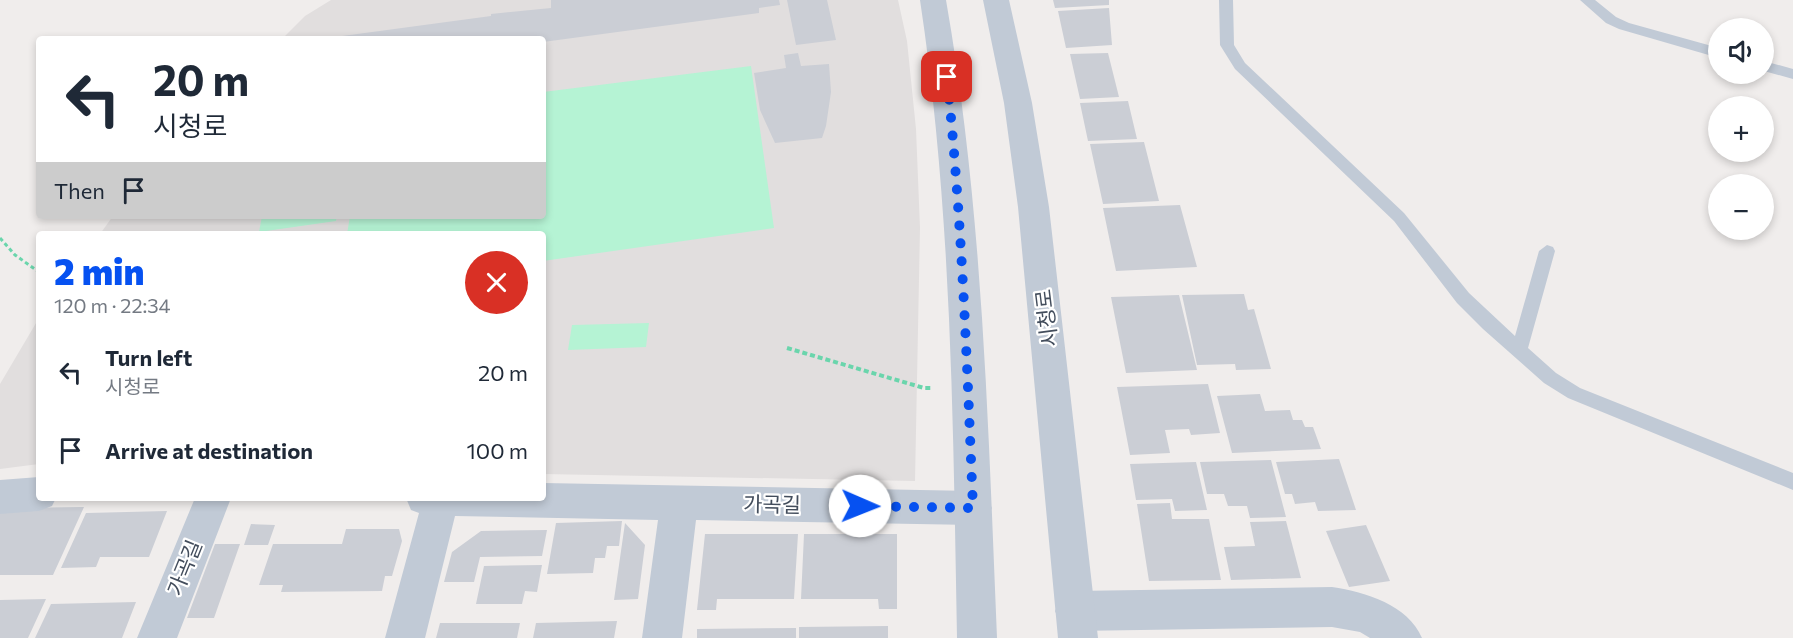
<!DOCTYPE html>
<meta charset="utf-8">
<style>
body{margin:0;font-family:Commissioner,"Noto Sans KR",sans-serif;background:#f2f2f3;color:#1f2937;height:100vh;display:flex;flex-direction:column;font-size:22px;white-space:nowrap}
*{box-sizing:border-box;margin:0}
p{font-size:20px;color:#747a83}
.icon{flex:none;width:33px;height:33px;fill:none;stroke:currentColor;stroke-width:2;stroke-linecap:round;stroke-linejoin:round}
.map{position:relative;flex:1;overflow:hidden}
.panel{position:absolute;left:36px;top:231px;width:510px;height:270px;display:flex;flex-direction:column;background:#fff;border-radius:6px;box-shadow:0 3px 9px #0003}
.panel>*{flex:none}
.hud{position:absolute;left:36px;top:36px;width:510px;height:183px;border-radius:6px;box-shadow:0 3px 9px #0003;background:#fff;color:#1f2937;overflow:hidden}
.buttons{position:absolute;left:1708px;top:18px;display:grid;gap:12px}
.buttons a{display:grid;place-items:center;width:66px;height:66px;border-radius:50%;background:#fff;box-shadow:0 3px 9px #0003;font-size:30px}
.pin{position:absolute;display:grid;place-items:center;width:51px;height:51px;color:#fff;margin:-26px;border-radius:12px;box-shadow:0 3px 9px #0006}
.me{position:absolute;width:66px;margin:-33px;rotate:91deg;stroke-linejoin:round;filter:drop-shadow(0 0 4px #0008)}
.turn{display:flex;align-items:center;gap:21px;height:126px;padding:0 18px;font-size:27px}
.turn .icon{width:78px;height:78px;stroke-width:2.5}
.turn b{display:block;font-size:42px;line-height:51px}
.then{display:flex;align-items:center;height:57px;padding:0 18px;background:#0003;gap:12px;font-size:22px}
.round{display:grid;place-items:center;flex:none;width:63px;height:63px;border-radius:32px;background:#f2f2f3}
.head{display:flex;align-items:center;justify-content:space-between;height:102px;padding:0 18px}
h1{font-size:36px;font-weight:800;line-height:45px;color:#0651f1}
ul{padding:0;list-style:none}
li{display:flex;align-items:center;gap:18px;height:78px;padding:0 18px}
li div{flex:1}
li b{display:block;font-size:22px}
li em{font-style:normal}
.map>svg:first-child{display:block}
.education{fill:#e1dede}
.green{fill:#b5f3d4}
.building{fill:#cbced5}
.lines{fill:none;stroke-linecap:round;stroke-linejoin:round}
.path-far1{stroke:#6ad5ac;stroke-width:3;stroke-dasharray:4 3;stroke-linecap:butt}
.path{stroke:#6ad5ac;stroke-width:4;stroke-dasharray:5 3;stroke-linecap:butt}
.service{fill:#c1cad6;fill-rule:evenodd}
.minor{fill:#c1cad6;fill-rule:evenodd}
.tertiary{fill:#c1cad6;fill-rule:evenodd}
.route{stroke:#0651f1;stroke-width:10;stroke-dasharray:0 18}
.labels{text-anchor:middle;stroke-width:4.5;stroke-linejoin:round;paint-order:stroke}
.street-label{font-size:21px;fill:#434d5c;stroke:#fff}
</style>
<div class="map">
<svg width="1793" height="638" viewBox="0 0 1793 638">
<rect width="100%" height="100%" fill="#f0edec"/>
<path class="education" d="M331 0H898L907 41 916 129 920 228 915 481 543 474V234H100L113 216H543V39H282L305 16Z
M39 318V464L0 469V384Z"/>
<path class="green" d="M751 66 774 228 543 261V234H347L350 216H543V92Z
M262 216H337L336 221 259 232Z
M649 323 646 347 568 350 572 325Z"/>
<path class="building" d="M551 0H779L780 5 759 8V13L543 42V39H335V37L491 16V14L551 8Z
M787 0H827L836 40 796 45Z
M1053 0H1109V5L1055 8Z
M1109 8 1112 45 1066 48 1058 11Z
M798 53 801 66 829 64 831 92 826 126 822 138 775 143 760 110 754 73 786 68 784 55Z
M1108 53 1119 97 1080 99 1070 54Z
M1128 101 1137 139 1088 141 1080 103Z
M1144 142 1159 201 1103 204 1090 144Z
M1180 205 1197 267 1116 271 1103 208Z
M1244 294 1248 310 1254 309 1271 369 1236 370 1235 364 1197 365 1182 295Z
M1179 295 1197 370 1126 373 1111 297Z
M1208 384 1220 433 1191 435 1189 429 1165 430 1170 453 1130 455 1117 387Z
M1260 394 1265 411 1290 410 1293 420H1302L1305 427H1313L1321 449 1232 453 1217 396Z
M1339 459 1356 510 1318 511 1315 502 1295 504 1292 494H1285L1276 462Z
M1271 460 1286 517 1250 518 1247 506H1228L1224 494H1207L1200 462Z
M1196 462 1207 510 1175 511 1172 499 1136 500 1130 464Z
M1170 503 1172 519H1209L1221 580 1149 581 1137 504Z
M84 507 53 575H0V514L11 508Z
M167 511 149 557H100L96 567 61 568 86 513Z
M622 521 619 546H607L605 558H595L593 573 547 574 556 523Z
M1286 521 1301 578 1231 580 1224 547 1255 546 1250 522Z
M625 523 645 545 638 599 614 600Z
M251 524 275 525 268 545H244Z
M1366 525 1390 581 1349 587 1326 531Z
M346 529H399L402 541 392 576H385L382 591 281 592 283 585H259L273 544H342Z
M547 530 542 556 480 557 474 582H444L452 552 481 531Z
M705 534H798L794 599H717L716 610H697Z
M804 534H897V609H879L878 599H801Z
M215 544H240L214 618H187Z
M542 565 537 592 525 591 522 604H476L484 566Z
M46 599 28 638H0V600Z
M136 602 122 638H35L51 604Z
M617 621 614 638H533L536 623Z
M440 623H520L517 638H436Z
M888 626V638H799V627Z
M796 628V638H697V629Z"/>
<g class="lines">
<path class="path-far1" d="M0 238 15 255 39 272"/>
<path class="path" d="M787 348 924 388H933"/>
<path class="service" d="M1219 0H1233L1234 45 1245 63 1404 213 1469 293 1515 336 1539 251 1547 245 1553 247 1555 251 1528 348 1556 373 1580 388 1793 473V490L1568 398 1544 383 1483 329 1457 303 1394 221 1235 69 1220 45Z
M1580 0H1595L1616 17 1629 23 1719 48V58L1619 29 1606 23Z
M1764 61 1793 69V79L1764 71Z"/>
<path class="minor" d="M39 477V498H56L52 506 39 511 0 514V480Z
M543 483 973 491 986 496 992 508 986 520 973 525 696 520 682 638H642L658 520 455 516 425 638H385L419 513 411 510 406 498H543Z
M195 498H231L177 638H137Z
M1332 587C1366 592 1408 605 1422 638H1370L1360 632 1332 627 1075 631 1061 625 1055 611 1061 597 1075 591Z"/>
<path class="tertiary" d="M920 0H946C983 211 988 424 997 638H957C953 424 952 212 920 0Z
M983 0H1009L1032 103 1049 207 1098 638H1058L1018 207 1004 103Z"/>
</g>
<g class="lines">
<path class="route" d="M860 506 973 508C967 364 962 221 947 77"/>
</g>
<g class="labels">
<g class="street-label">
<text transform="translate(1047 318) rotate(-97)" y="7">시청로</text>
<text transform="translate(772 505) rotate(1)" y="7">가곡길</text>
<text transform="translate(185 568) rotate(-68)" y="7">가곡길</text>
</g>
</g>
</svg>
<div class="buttons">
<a><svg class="icon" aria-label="sound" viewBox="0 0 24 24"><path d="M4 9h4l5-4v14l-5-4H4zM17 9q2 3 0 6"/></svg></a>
<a>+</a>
<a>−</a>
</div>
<div class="pin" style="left:947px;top:77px;background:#d93025"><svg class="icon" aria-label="arrive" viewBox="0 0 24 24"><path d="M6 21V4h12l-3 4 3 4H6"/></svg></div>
<svg class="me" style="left:860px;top:506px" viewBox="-20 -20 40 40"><circle r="19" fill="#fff"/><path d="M0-13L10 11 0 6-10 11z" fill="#0651f1"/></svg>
<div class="hud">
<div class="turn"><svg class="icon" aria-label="left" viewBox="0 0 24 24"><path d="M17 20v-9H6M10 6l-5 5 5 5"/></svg><div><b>20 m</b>시청로</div></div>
<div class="then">Then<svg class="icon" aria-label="arrive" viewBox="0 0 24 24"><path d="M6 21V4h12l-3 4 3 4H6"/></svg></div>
</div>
<section class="panel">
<div class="head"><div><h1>2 min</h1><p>120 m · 22:34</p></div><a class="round" style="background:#d93025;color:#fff"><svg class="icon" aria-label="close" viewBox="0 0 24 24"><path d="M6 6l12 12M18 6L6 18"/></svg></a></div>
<ul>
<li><svg class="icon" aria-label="left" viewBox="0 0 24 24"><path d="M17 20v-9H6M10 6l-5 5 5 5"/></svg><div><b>Turn left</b><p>시청로</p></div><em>20 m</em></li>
<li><svg class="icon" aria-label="arrive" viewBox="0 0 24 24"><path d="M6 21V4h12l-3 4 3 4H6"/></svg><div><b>Arrive at destination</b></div><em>100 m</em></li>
</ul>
</section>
</div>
